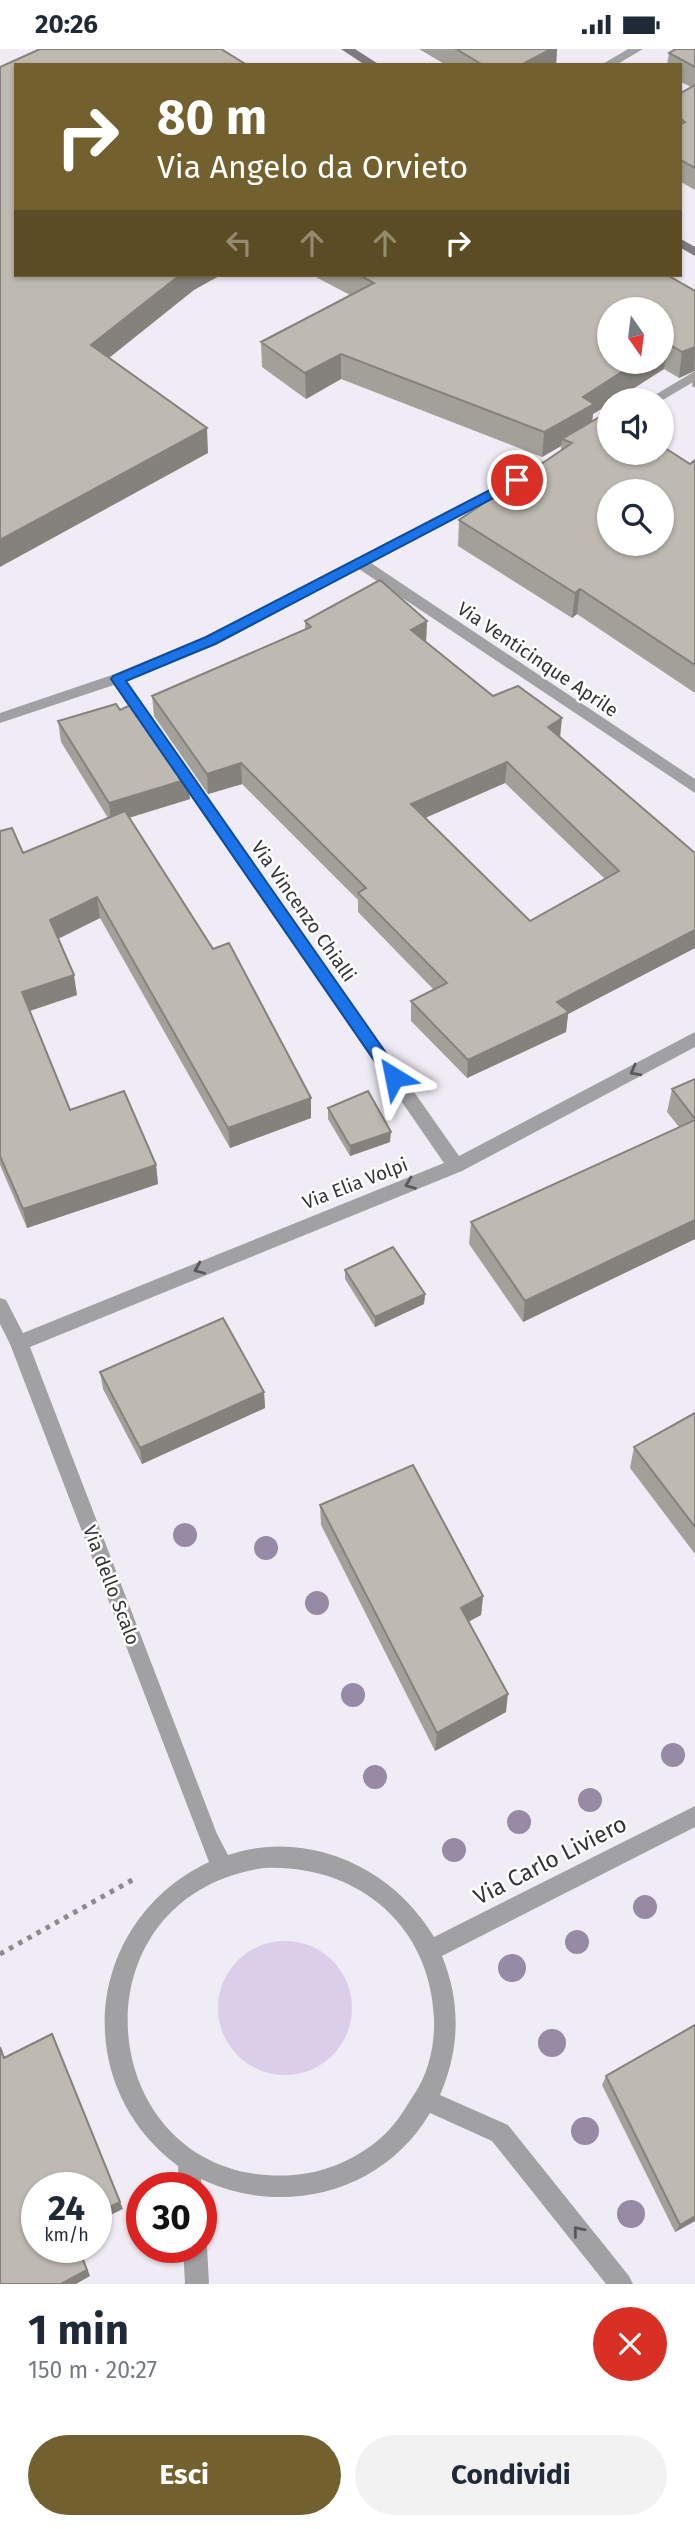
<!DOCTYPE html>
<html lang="it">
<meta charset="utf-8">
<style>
body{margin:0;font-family:"Fira Sans",sans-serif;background:#f2f2f3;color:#1f2937;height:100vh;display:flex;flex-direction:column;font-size:26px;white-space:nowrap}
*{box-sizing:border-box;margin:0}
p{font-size:23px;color:#747a83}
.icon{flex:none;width:38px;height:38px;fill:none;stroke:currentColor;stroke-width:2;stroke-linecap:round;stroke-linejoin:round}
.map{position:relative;height:2235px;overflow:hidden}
.details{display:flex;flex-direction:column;background:#fff;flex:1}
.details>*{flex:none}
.banner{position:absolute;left:14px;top:14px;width:668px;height:214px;border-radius:0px;box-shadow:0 2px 5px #0004;background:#72602e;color:#fff;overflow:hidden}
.needle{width:46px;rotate:166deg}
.controls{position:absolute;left:597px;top:248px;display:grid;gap:14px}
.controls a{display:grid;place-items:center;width:77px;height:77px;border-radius:50%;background:#fff;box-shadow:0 2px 5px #0004;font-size:35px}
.speed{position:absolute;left:21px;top:2123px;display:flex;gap:14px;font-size:35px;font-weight:700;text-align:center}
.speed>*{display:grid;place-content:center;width:91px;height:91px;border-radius:50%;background:#fff;box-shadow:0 2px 5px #0004;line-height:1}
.speed small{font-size:18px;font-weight:400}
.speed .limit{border:10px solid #d22;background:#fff;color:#111}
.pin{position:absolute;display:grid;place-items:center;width:60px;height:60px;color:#fff;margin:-30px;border:4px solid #fff;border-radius:50%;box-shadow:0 2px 7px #0007}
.me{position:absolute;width:77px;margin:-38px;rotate:325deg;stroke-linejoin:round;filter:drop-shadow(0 0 5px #0008)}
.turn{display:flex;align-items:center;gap:24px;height:147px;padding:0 28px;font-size:32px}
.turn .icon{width:91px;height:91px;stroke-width:2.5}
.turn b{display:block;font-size:49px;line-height:60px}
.lanes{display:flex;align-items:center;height:66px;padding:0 28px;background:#0003;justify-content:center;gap:35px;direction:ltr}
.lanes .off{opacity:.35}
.round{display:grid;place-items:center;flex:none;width:74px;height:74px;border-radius:37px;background:#f2f2f3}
.head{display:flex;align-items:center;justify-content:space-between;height:119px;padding:0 28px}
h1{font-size:42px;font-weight:700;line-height:52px}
.button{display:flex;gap:14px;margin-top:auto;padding:14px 28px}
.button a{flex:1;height:80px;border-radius:42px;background:#72602e;color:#fff;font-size:28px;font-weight:700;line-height:80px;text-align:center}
.button a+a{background:#f2f2f3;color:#1f2937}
.status{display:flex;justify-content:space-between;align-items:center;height:49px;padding:0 35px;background:#fff;direction:ltr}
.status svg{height:19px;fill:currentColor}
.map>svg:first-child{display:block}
.green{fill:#dbcee8}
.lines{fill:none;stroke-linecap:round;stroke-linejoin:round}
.path{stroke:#8c8a90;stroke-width:5;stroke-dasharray:4.5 6;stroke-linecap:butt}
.street{fill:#a1a0a3;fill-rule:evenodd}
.secondary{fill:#7d7a80;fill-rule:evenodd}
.tree{fill:#978aa4}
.wall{fill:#a3a099;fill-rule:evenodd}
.shaded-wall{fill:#85827d}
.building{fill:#bebab2;stroke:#85827d;stroke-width:2;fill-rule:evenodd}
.oneway{stroke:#5a585c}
.route{fill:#1a73e8;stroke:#114b97;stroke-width:2}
.labels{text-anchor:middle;stroke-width:5;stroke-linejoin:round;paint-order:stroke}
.street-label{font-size:19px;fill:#343236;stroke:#fff}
.near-street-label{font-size:23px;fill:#343236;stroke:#fff}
</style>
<div class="status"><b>20:26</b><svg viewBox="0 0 49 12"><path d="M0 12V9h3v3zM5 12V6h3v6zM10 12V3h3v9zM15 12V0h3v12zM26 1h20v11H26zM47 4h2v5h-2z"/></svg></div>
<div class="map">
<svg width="695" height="2235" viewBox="0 0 695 2235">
<rect width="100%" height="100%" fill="#f0ecf5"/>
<path class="green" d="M218 1959a67 67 0 1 1 134 0a67 67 0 1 1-134 0Z"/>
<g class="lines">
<path class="path" d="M0 1905 134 1830"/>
<path class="street" d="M628 0H643L616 16H601Z
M695 322V332L661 352H645Z
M543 412 548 413V419L371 514 695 730V744L359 520 216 596 126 632 153 670 156 674 153 678H143L114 636 0 674V664L112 626 206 588Z
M176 710 181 711 459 1107 695 983V998L462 1122 30 1298 217 1785 228 1806C307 1779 393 1818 434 1888L695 1757V1778L442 1907C461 1953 460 2000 440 2046L508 2076 629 2227 633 2235H606L492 2092 430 2064C383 2144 283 2169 201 2130L202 2138 201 2139 179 2138 178 2117C67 2034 86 1871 209 1813L10 1295 0 1275V1249L6 1251 23 1284 444 1114 171 719 168 715ZM264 1819C355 1815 430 1874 434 1969 435 1995 429 2023 415 2044 405 2059 398 2073 384 2086 359 2109 328 2123 294 2126 95 2141 62 1849 264 1819Z
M201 2189 207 2198 209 2235H185L183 2198H201Z"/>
<path class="secondary" d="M341 0H355L380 16H365Z
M681 190 695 198V207L681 199Z"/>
</g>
<g class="tree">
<circle cx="185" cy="1486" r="12"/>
<circle cx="266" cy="1499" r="12"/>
<circle cx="317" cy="1554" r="12"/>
<circle cx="353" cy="1646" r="12"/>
<circle cx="673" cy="1706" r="12"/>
<circle cx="375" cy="1728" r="12"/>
<circle cx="590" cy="1751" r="12"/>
<circle cx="519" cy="1773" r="12"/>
<circle cx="454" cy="1801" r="12"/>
<circle cx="645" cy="1858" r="12"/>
<circle cx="577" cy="1893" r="12"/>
<circle cx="512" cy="1919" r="14"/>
<circle cx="552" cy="1994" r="14"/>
<circle cx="585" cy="2082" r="14"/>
<circle cx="631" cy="2165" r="14"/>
</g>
<path class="wall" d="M419 0H557L556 16H446Z
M695 0V141L681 133V44L691 38 681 33V16H667L669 4Z
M312 226H667L695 242V339L692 337 694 322 679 329 664 320 609 352V355L593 365 592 372 690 415 695 411V644L577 565 572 569 458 497 459 471 561 401V397L542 408 341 330 306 350 262 318 261 293 350 246Z
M305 572H427L426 593 493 647 560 689 695 804V899L568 965 566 983 467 1029 411 972V952L434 941 358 863V851L242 735 208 745 154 667 152 647 305 580ZM505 734 605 830 530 872 425 769Z
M58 672 190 750 129 769 213 900 311 1049V1069L230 1099 100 869 58 889 77 946 30 962 70 1061 156 1116 158 1135 27 1179 0 1116V782L23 804 108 769 61 693Z
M695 1030V1190L523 1273 469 1195 471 1173 679 1078 667 1063 672 1040Z
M328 1059 390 1093 350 1107 328 1070Z
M345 1221 425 1245 424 1255 375 1278 345 1230Z
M100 1323 264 1343 265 1359 142 1415 103 1340Z
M695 1364V1505L630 1419 634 1398Z
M320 1456 483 1547 481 1566 468 1572 506 1663 435 1702 321 1476Z
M606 2027 695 2172 675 2183 602 2036Z"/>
<path class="shaded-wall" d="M551 0H557L556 16H521Z
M180 226H221L194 241 94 321 91 296Z
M667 294 664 320 614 352H609V355L593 365 591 380 562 390 561 397 542 408 544 383 583 348 637 313H662V298Z
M695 298 694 322 679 329 682 303Z
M341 305V330L306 350 305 324Z
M207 379 208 404 0 518V491Z
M580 540 577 565 572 569 575 544Z
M427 572 426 592 411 601V581Z
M562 669 560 689 548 678Z
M507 713 505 734 411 775V755Z
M241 714 242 735 208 745 207 725Z
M188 730 190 750 111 774 109 754Z
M97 848 100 869 54 892 50 871Z
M695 881V899L568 965 566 983 467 1029 468 1011 557 953Z
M74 926 77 946 26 963 22 943Z
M311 1049V1069L230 1099 228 1079Z
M391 1083 390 1093 350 1107V1097Z
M156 1116 158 1135 27 1179 23 1160Z
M695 1171V1190L523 1273 525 1252Z
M425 1245 424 1255 375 1278V1268Z
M264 1343 265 1359 142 1415 140 1399Z
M483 1547 481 1566 459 1578 461 1559Z
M508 1645 506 1663 435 1702 437 1684Z
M55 1994 123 2160 96 2173V2165Z
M695 2167V2172L675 2183 680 2176Z
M78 2198H79L90 2227 76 2235H61Z"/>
<path class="building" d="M40 0H221L247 16H16V226H180L91 296 207 379 0 491V18Z
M456 0H551L521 16H483Z
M676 0H695V18L669 4Z
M695 36V119L681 111V75L685 73 681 70V44Z
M359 226H667L695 242V298L682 303 667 294 662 298V261H609V313H637L583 348 594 355 544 383 341 305 305 324 261 293 374 234Z
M608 363 609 364V404H662V397L690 415 695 411V616L580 540 575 544 459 471 572 394 562 390ZM609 443H662V495H609Z
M380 531 427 572 411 581 493 647 518 637 562 669 548 678 695 804V881L557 953 569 963 468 1011 411 952 447 934 358 844 366 839 241 714 207 725 152 647 311 578 305 572ZM507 713 619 822 530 872 411 755Z
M135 654 188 730 109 754 58 672 116 655 120 661Z
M125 762 213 900 229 894 311 1049 228 1079 97 848 50 871 74 926 22 943 70 1061 124 1042 156 1116 23 1160 0 1107V782L12 779 23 804Z
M695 1030V1070L672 1040Z
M368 1042 391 1083 350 1097 328 1059Z
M695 1071V1171L525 1252 471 1173Z
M393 1198 425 1245 375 1268 345 1221Z
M223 1269 264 1343 140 1399 100 1323Z
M695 1364V1478L634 1398Z
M413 1416 483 1547 461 1559 508 1645 437 1684 320 1456Z
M695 1976V2167L680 2176 606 2027Z
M52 1985 120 2153 96 2165V2138H37V2198H78L87 2221 61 2235H0V1998L4 2009Z"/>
<defs><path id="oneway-chevron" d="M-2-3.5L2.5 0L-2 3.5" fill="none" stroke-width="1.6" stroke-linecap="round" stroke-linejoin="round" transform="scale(1.75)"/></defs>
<g class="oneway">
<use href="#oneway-chevron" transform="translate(635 1022) rotate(152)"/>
<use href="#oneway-chevron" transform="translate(410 1135) rotate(159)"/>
<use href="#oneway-chevron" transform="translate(199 1220) rotate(157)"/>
<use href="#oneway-chevron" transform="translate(578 2182) rotate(-129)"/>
</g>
<path class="route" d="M517 427 523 431 522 434 215 595 126 632 400 1024 402 1028 400 1033H389L111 630 113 627 206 588Z"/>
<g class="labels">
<g class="street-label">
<text transform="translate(538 610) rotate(34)" y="7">Via Venticinque Aprile</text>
<text transform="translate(304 862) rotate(55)" y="7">Via Vincenzo Chialli</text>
<text transform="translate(355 1134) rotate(-21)" y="7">Via Elia Volpi</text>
<text transform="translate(112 1536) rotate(69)" y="7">Via dello Scalo</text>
</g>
<g class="near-street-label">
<text transform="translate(550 1811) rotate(-27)" y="8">Via Carlo Liviero</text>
</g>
</g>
</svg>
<div class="controls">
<a><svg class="needle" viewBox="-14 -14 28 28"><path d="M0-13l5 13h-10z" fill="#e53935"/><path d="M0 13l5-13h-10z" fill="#747a83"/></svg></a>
<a><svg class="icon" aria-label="sound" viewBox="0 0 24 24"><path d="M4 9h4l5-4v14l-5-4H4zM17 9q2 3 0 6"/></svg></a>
<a><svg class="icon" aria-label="search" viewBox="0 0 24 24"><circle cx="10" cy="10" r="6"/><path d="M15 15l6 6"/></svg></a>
</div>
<div class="speed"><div>24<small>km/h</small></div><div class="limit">30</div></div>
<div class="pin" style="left:517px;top:431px;background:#d93025"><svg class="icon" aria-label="arrive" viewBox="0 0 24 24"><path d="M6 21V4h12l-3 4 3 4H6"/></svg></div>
<svg class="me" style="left:394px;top:1028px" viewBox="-20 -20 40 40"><path d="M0-17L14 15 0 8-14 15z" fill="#1a73e8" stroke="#fff" stroke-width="4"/></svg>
<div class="banner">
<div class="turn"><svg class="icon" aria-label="right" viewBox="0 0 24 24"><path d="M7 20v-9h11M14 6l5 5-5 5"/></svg><div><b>80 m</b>Via Angelo da Orvieto</div></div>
<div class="lanes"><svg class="icon off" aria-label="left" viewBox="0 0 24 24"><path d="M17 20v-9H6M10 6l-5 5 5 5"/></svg><svg class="icon off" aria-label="ahead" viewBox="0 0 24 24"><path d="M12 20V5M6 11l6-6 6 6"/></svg><svg class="icon off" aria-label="ahead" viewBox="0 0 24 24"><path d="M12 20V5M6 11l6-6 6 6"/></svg><svg class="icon" aria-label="right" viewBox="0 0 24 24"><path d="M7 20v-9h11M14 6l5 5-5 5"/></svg></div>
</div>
</div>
<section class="details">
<div class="head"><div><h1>1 min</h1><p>150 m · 20:27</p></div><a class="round" style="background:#d93025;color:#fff"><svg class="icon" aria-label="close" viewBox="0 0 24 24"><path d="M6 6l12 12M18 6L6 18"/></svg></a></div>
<div class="button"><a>Esci</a><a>Condividi</a></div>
</section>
